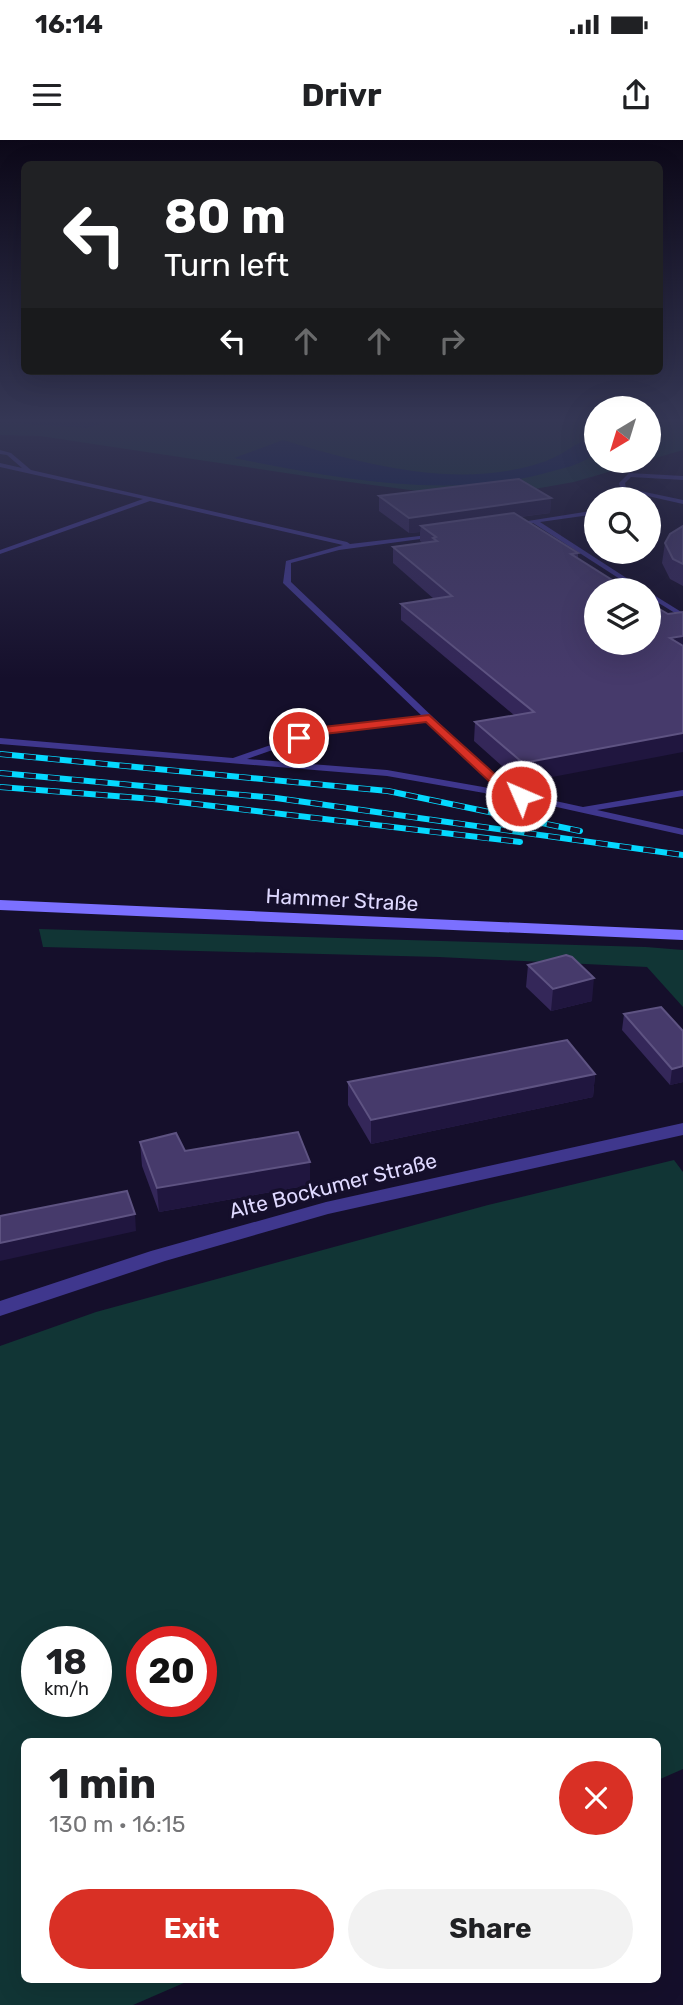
<!DOCTYPE html>
<meta charset="utf-8">
<style>
body{margin:0;font-family:Rubik,sans-serif;background:#f2f2f2;color:#202124;height:100vh;display:flex;flex-direction:column;font-size:26px;white-space:nowrap}
*{box-sizing:border-box;margin:0}
p{font-size:23px;color:#757577}
.icon{flex:none;width:38px;height:38px;fill:none;stroke:currentColor;stroke-width:2;stroke-linecap:round;stroke-linejoin:round}
.map{position:relative;flex:1;overflow:hidden}
.side{position:absolute;left:21px;top:1598px;width:640px;height:245px;display:flex;flex-direction:column;background:#fff;border-radius:10px;box-shadow:0 7px 28px #0002}
.side>*{flex:none}
.top-card{position:absolute;left:21px;top:21px;width:642px;height:214px;border-radius:10px;box-shadow:0 7px 28px #0002;background:#202124;color:#fff;overflow:hidden}
.needle{width:46px;rotate:218deg}
.tools{position:absolute;left:584px;top:256px;display:grid;gap:14px}
.tools a{display:grid;place-items:center;width:77px;height:77px;border-radius:50%;background:#fff;box-shadow:0 7px 28px #0002;font-size:35px}
.speed{position:absolute;left:21px;top:1486px;display:flex;gap:14px;font-size:35px;font-weight:700;text-align:center}
.speed>*{display:grid;place-content:center;width:91px;height:91px;border-radius:50%;background:#fff;box-shadow:0 7px 28px #0002;line-height:1}
.speed small{font-size:18px;font-weight:400}
.speed .limit{border:10px solid #d22;background:#fff;color:#111}
.pin{position:absolute;display:grid;place-items:center;width:60px;height:60px;color:#fff;margin:-30px;border:4px solid #fff;border-radius:50%;box-shadow:0 2px 7px #0007}
.me{position:absolute;width:77px;margin:-38px;rotate:315deg;stroke-linejoin:round;filter:drop-shadow(0 0 5px #0008)}
.turn{display:flex;align-items:center;gap:24px;height:147px;padding:0 28px;font-size:32px}
.turn .icon{width:91px;height:91px;stroke-width:2.5}
.turn b{display:block;font-size:49px;line-height:60px}
.lanes{display:flex;align-items:center;height:66px;padding:0 28px;background:#0003;justify-content:center;gap:35px;direction:ltr}
.lanes .off{opacity:.35}
.round{display:grid;place-items:center;flex:none;width:74px;height:74px;border-radius:37px;background:#f2f2f2}
.overview{display:flex;align-items:center;justify-content:space-between;height:119px;padding:0 28px}
h1{font-size:42px;font-weight:700;line-height:52px}
.action{display:flex;gap:14px;margin-top:auto;padding:14px 28px}
.action a{flex:1;height:80px;border-radius:42px;background:#d93025;color:#fff;font-size:28px;font-weight:700;line-height:80px;text-align:center}
.action a+a{background:#f2f2f2;color:#202124}
.status{display:flex;justify-content:space-between;align-items:center;height:49px;padding:0 35px;background:#fff;direction:ltr}
.status svg{height:19px;fill:currentColor}
header{display:flex;justify-content:space-between;align-items:center;height:91px;padding:0 28px;background:#fff;font-size:32px;font-weight:700}
.map>svg:first-child{display:block}
.green{fill:#113535;fill-rule:evenodd}
.water{fill:#071c4c}
.lines{fill:none;stroke-linecap:round;stroke-linejoin:round}
.service{fill:#3f378d;fill-rule:evenodd}
.minor{fill:#3f378d;fill-rule:evenodd}
.secondary{fill:#7b70ff;fill-rule:evenodd}
.rail-casing{stroke:#05d9ff;stroke-width:6}
.rail{stroke:#150f2b;stroke-width:4.5;stroke-dasharray:12;stroke-linecap:butt}
.wall{fill:#342759}
.shaded-wall{fill:#20163f}
.building{fill:#463a6b;stroke:#5e5382;stroke-width:2}
.route{fill:#d93025;stroke:#8d1f18;stroke-width:2}
.labels{text-anchor:middle;stroke-width:7;stroke-linejoin:round;paint-order:stroke}
.street-label{font-size:21px;fill:#dfd9ff;stroke:#150f2b}
</style>
<div class="status"><b>16:14</b><svg viewBox="0 0 49 12"><path d="M0 12V9h3v3zM5 12V6h3v6zM10 12V3h3v9zM15 12V0h3v12zM26 1h20v11H26zM47 4h2v5h-2z"/></svg></div>
<header><svg class="icon" aria-label="menu" viewBox="0 0 24 24"><path d="M4 6h16M4 12h16M4 18h16"/></svg>Drivr<svg class="icon" aria-label="share" viewBox="0 0 24 24"><path d="M12 15V3M7 8l5-5 5 5M5 13v7h14v-7"/></svg></header>
<div class="map">
<svg width="683" height="1865" viewBox="0 0 683 1865">
<rect width="100%" height="100%" fill="#150f2b"/>
<path class="green" d="M0 278H597V320H649L574 342 523 351 433 353 319 338 40 296 0 295Z
M649 278 683 279V310L649 320Z
M39 789 646 807 683 810V867L647 827 439 817 43 807Z
M674 1020 683 1032V1629L658 1640V1601H24V1839H193L133 1865H0V1206L96 1172 488 1065ZM37 1502H96V1561H37ZM142 1502H201V1561H142Z"/>
<path class="water" d="M0 278H117L87 288 0 282Z
M283 300C363 324 457 350 540 323 555 319 569 308 583 301L597 304V312C585 323 568 327 553 331 450 361 337 338 234 318Z"/>
<g class="lines">
<path class="service" d="M0 310 11 313 31 330 347 402 350 404 437 394 438 395 435 397 339 410 291 423V442L498 639 537 657 583 667 683 650V656L597 670 683 689V695L534 662 522 657 518 659 387 636 0 604V598L233 618 323 587 422 576 283 443 286 421 343 405 150 361 0 414V410L143 359 0 327V323L22 328 7 315 0 314ZM427 581 492 643 511 652 387 630 247 619 324 592Z
M629 333 683 336V340L631 337 625 343 626 348 683 360V364L621 350 619 343Z
M597 370V374L540 382 645 450H637L533 383 512 386 509 384Z
M649 452 683 473V478L649 457Z"/>
<path class="minor" d="M683 983V995L328 1074 165 1121 0 1176V1161L151 1111 326 1062Z"/>
<path class="secondary" d="M0 760 683 790V800L0 770Z"/>
<defs>
<path id="rail" d="M0 614 388 651 580 691
M0 633 276 658 683 715
M0 647 153 659 520 702"/>
</defs>
<use href="#rail" class="rail-casing"/>
<use href="#rail" class="rail"/>
</g>
<path class="wall" d="M379 356 551 358 550 373 520 377 578 413V418L521 643 474 601 475 582 514 575 401 480V464L434 459 393 423V407L423 403 420 401V392L409 393 379 371Z
M683 386V446L670 439 662 423 665 403Z
M528 825 592 861 551 871 526 847Z
M624 874 683 891V942L670 945 622 890Z
M595 934 593 957 371 1004 348 965V942Z
M140 1002 185 1011 310 1022V1045L159 1072 142 1026Z"/>
<path class="shaded-wall" d="M551 358 550 373 501 379 421 386 420 392 409 393V378Z
M683 496V513L670 498Z
M683 593V612L521 643 523 623Z
M594 838 592 861 551 871 553 849Z
M683 926V942L670 945 672 929Z
M595 934 593 957 371 1004V980Z
M310 1022V1045L159 1072 157 1048Z
M135 1074 136 1091 0 1121V1103Z"/>
<path class="building" d="M519 339 551 358 409 378 379 356Z
M514 373 578 413 571 414 628 450H597V502H649V463L668 474 683 472V496L670 498 683 506V593L523 623 475 582 534 572 401 464 452 456 393 407 437 401 433 398 436 397 421 386Z
M683 386V424L673 419 665 403 670 394Z
M566 815 572 817 594 838 553 849 528 825Z
M661 867 683 891V926L672 929 624 874Z
M567 900 595 934 371 980 348 942Z
M298 992 310 1022 157 1048 140 1002 176 993 185 1011Z
M127 1051 135 1074 0 1103V1076Z"/>
<linearGradient id="sky" x2="0" y2="1"><stop stop-color="#0c0818"/><stop offset="0.52" stop-color="#353755"/><stop offset="1" stop-color="#353755" stop-opacity="0"/></linearGradient>
<rect width="683" height="539" fill="url(#sky)"/>
<path class="route" d="M429 575 499 638 538 656V661L517 659 516 655 491 643 426 582 324 594 299 602 294 598 323 587Z"/>
<g class="labels">
<g class="street-label">
<text transform="translate(342 760) rotate(3)" y="7">Hammer Straße</text>
<text transform="translate(333 1046) rotate(-14)" y="7">Alte Bockumer Straße</text>
</g>
</g>
</svg>
<div class="tools">
<a><svg class="needle" viewBox="-14 -14 28 28"><path d="M0-13l5 13h-10z" fill="#e53935"/><path d="M0 13l5-13h-10z" fill="#757577"/></svg></a>
<a><svg class="icon" aria-label="search" viewBox="0 0 24 24"><circle cx="10" cy="10" r="6"/><path d="M15 15l6 6"/></svg></a>
<a><svg class="icon" aria-label="layers" viewBox="0 0 24 24"><path d="M12 4l9 5-9 5-9-5zM3 14l9 5 9-5"/></svg></a>
</div>
<div class="speed"><div>18<small>km/h</small></div><div class="limit">20</div></div>
<div class="pin" style="left:299px;top:598px;background:#d93025"><svg class="icon" aria-label="arrive" viewBox="0 0 24 24"><path d="M6 21V4h12l-3 4 3 4H6"/></svg></div>
<svg class="me" style="left:521px;top:656px" viewBox="-20 -20 40 40"><circle r="17" fill="#d93025" stroke="#fff" stroke-width="3"/><path d="M0-11L8 9 0 5-8 9z" fill="#fff"/></svg>
<div class="top-card">
<div class="turn"><svg class="icon" aria-label="left" viewBox="0 0 24 24"><path d="M17 20v-9H6M10 6l-5 5 5 5"/></svg><div><b>80 m</b>Turn left</div></div>
<div class="lanes"><svg class="icon" aria-label="left" viewBox="0 0 24 24"><path d="M17 20v-9H6M10 6l-5 5 5 5"/></svg><svg class="icon off" aria-label="ahead" viewBox="0 0 24 24"><path d="M12 20V5M6 11l6-6 6 6"/></svg><svg class="icon off" aria-label="ahead" viewBox="0 0 24 24"><path d="M12 20V5M6 11l6-6 6 6"/></svg><svg class="icon off" aria-label="right" viewBox="0 0 24 24"><path d="M7 20v-9h11M14 6l5 5-5 5"/></svg></div>
</div>
<section class="side">
<div class="overview"><div><h1>1 min</h1><p>130 m · 16:15</p></div><a class="round" style="background:#d93025;color:#fff"><svg class="icon" aria-label="close" viewBox="0 0 24 24"><path d="M6 6l12 12M18 6L6 18"/></svg></a></div>
<div class="action"><a>Exit</a><a>Share</a></div>
</section>
</div>
